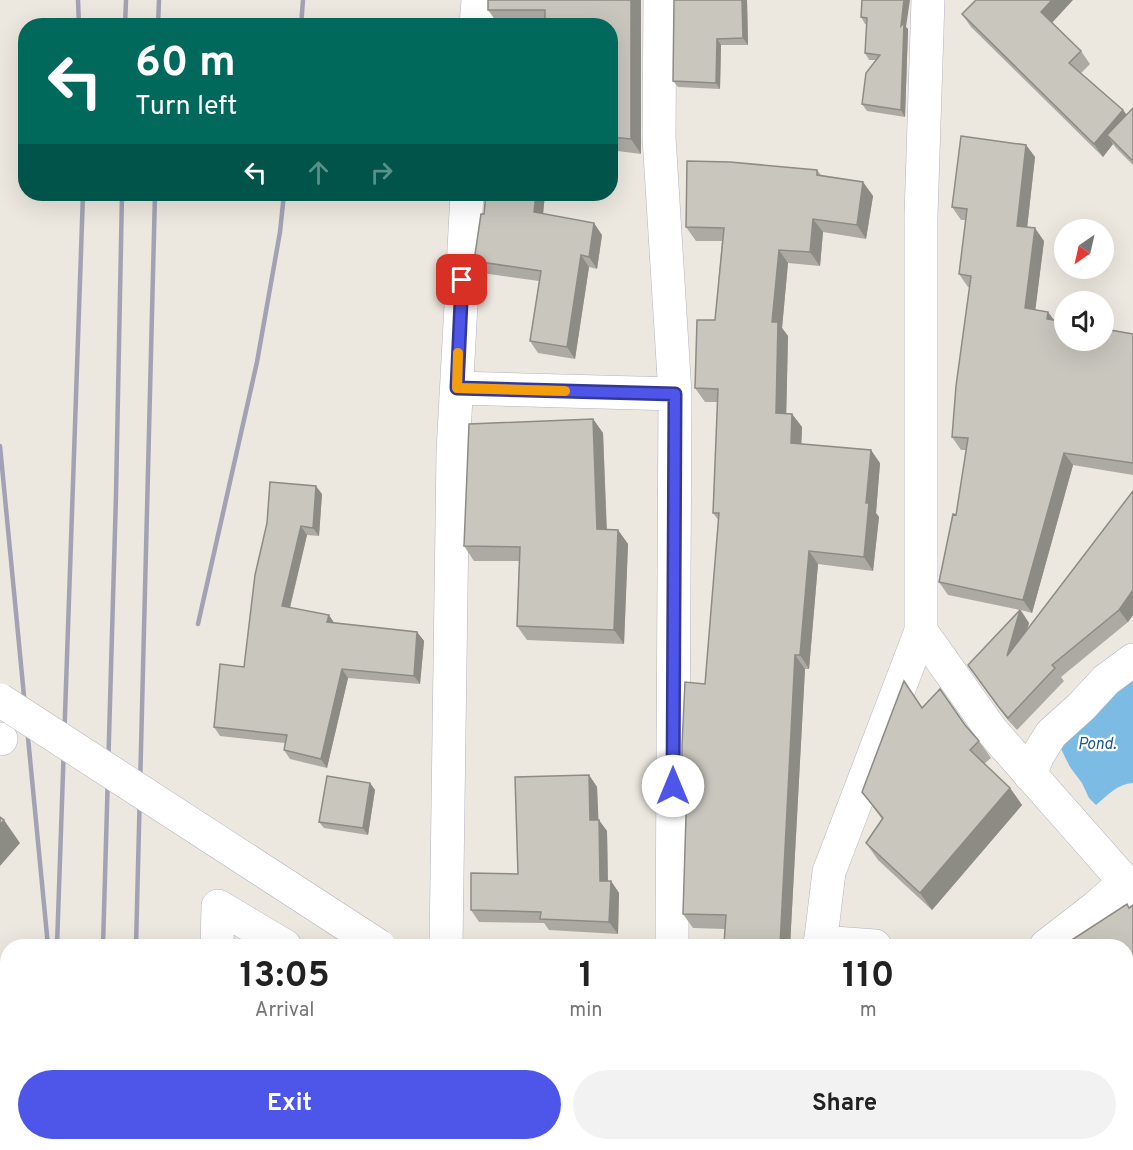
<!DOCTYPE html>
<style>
body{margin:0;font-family:Overpass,sans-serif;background:#f2f2f2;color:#222;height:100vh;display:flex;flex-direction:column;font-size:22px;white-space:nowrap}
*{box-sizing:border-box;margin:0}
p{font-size:20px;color:#767676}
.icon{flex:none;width:33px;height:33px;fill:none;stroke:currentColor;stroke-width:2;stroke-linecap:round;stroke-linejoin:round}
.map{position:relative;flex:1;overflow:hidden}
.drawer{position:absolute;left:0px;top:939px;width:1134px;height:212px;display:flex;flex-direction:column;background:#fff;border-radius:24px 24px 0 0;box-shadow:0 6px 24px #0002}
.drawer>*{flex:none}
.guide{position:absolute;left:18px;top:18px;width:600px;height:183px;border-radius:24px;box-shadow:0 6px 24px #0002;background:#00695c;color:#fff;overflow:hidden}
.needle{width:39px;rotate:214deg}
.buttons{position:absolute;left:1054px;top:219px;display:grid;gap:12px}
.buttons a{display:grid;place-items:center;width:60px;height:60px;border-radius:50%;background:#fff;box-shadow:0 6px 24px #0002;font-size:30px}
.pin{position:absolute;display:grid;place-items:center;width:51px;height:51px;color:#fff;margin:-26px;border-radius:12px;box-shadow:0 3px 9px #0006}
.me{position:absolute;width:66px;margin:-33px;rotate:0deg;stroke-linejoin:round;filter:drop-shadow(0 0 4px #0008)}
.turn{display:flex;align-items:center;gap:21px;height:126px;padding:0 18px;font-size:27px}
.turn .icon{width:78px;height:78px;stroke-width:2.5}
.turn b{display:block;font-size:42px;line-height:51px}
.lanes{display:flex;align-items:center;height:57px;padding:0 18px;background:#0003;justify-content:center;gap:30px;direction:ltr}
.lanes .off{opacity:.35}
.eta{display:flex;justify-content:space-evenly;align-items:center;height:102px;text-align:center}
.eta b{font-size:36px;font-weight:700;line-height:42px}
.button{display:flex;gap:12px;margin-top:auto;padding:12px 18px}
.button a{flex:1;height:69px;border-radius:36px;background:#4e56ea;color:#fff;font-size:24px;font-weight:700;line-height:69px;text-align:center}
.button a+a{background:#f2f2f2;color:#222}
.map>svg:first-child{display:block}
.water{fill:#7cbbe4}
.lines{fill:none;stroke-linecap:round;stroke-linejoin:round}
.minor-casing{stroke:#b3b3be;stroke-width:34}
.tertiary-casing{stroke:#b3b3be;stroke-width:34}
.secondary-casing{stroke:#b3b3be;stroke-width:34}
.minor{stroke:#fff;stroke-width:33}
.tertiary{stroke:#fff;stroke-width:33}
.secondary{stroke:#fff;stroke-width:33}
.rail{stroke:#a2a2b4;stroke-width:4.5}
.secondary-bridge-casing{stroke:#b3b3be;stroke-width:34;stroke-linecap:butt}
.secondary-bridge{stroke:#fff;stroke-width:33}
.wall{fill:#acaaa3}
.shaded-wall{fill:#8c8b84}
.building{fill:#c8c6bd;stroke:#8c8b84;stroke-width:1.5}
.route-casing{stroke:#333898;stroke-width:15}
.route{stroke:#4e56ea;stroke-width:10}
.slow{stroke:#f59e0b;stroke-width:10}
.labels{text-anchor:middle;stroke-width:4.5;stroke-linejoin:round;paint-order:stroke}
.water-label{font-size:16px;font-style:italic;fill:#1a5892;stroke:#fff}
</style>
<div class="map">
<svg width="1133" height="1150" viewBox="0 0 1133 1150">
<rect width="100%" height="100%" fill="#ece8df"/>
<path class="water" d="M1133 660V783C1117 784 1108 795 1096 805L1089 798 1082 783 1070 767 1061 749 1063 729Z"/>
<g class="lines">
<defs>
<path id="minor" d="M660 0 659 137 675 394 672 946
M476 26 478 0
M457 388 675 394
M0 739H1
M1030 775 1038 755 1051 734 1081 707 1106 680 1133 660
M820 942 875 946
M217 946 218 906 285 946
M446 946 453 452 467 194
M820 946 829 872 921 631
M1046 946 1095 908 1125 882
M217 1143V1150
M564 1143 573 1150
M689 1143 696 1150
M782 1150 784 1143"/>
<path id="tertiary" d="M928 0 921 216V631L992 731 1133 891"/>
<path id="secondary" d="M637 1143 646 1150"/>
</defs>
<use href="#minor" class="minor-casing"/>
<use href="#tertiary" class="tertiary-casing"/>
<use href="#secondary" class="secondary-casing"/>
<use href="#minor" class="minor"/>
<use href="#tertiary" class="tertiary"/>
<use href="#secondary" class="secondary"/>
<path class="rail" d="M78 0 79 26
M125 26 126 0
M158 26 159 0
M301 26 303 0
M0 446 48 946
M198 624 257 362 280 232 284 194
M57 946 83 194
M103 946 116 495 122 194
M136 946 155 194
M54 1150V1143
M98 1150V1143
M131 1150V1143"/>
<defs>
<path id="secondary-bridge" d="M0 700 379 946"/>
</defs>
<use href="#secondary-bridge" class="secondary-bridge-casing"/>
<use href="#secondary-bridge" class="secondary-bridge"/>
</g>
<path class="wall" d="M488 0H641V154L610 150V26L499 25 488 10Z
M747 0 748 45H721L720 89 678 87 673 81Z
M862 0 906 27 908 29 905 117 867 111 862 104 876 60H869L865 53 867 24H865L861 17Z
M962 14 1052 23 1081 51 1090 64 1081 73 1123 110 1127 115 1133 108V165L1117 149 1113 144 1103 157 971 27Z
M1026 145 1035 157 1027 227 1044 241 1035 310 1054 320 1133 334V475L1073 465 1032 613 1021 610 1029 623 1027 630 1133 491V615L1128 622 1061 677 1064 681 1017 730 1007 719 968 665 1020 610 948 595 939 582 956 515 967 450H961L952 437 970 287H968L959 274 966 220H961L952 207Z
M817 170 821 175 863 182 873 196 866 239 823 232 820 266 788 263 782 328 788 336 786 413 792 414 802 427 801 444 880 463 876 513 879 517 873 571 818 564 809 669H805L790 946H726L724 944 725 929 693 928 683 914 687 789 682 783 705 684 719 521 713 513 718 402H705L695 388 715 320 722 241H696L686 227Z
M545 194 543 214 602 235 597 269 589 267 575 359 538 353 530 341 539 281 482 273 474 261 484 214Z
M593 419 603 433 607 529 618 530 628 544 624 644 527 640 517 626 519 561H474L464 546Z
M322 494 319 536 307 535 290 608 335 623 417 632 424 641 420 684 348 678 327 768 290 759 284 750 285 743 220 736 214 727 244 667 255 575Z
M922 708 965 725 979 741 991 758 984 764 1010 788 1022 805 932 910 878 860 866 843 882 819 862 792Z
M589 775 597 787 598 820 607 831 608 881H611L619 893 618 934 549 930 544 923 479 922 471 910 518 874Z
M370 783 375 790 368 835 324 828 319 822Z
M252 1143H521L530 1150H257Z"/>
<path class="shaded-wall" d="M631 0H641V154L631 139Z
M742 0H747L748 45 743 38Z
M904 0H910L906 27 908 29 905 117 901 110V26Z
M1052 0H1073L1050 25 1041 12Z
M717 39 721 45 720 89 716 83Z
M1123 110 1132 123 1107 135 1113 144 1103 157 1094 144Z
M1026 145 1035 157 1026 238 1017 226Z
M863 182 873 196 866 239 857 225Z
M536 194H545L542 224 534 212Z
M813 219 823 232 820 266 810 252Z
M594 223 602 235 597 269 589 257Z
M1035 228 1044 241 1034 321 1025 308Z
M779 250 788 263 782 328 788 336 786 427 776 413 772 322Z
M581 255 589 267 575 359 567 347Z
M1048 312 1057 324 1047 319Z
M792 414 802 427 801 457 791 443Z
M593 419 603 433 607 543 597 529Z
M871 450 880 463 876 513 879 517 873 571 864 557 866 503Z
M1064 453 1073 465 1032 613 1023 600Z
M316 486 322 494 319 536 313 528Z
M301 526 307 535 288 615 282 606Z
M618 530 628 544 624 644 614 630Z
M809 551 818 564 809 669 800 655Z
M1133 590V615L1128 622 1119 610Z
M1020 610 1029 623 1016 669 1007 656Z
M329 615 335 624 327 622Z
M417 632 424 641 420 684 414 676Z
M795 655 805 669 790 946H780Z
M342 669 348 678 327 768 321 759Z
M589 775 597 787 599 831 590 820Z
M370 783 375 790 368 835 363 828Z
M1010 788 1022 805 932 910 920 893Z
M4 820 20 843 0 866V825Z
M599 820 607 831 608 892 600 881Z
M611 881 619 893 618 934 609 922Z"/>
<path class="building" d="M488 0H631V139L610 137V26H551L552 20H545V10H488Z
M674 0H742L743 38 717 39 716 83 673 81Z
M862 0H904L901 26 904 23 901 110 862 104 866 73 880 55 865 53 867 18 861 17Z
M976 0H1052L1041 12 1081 51 1069 63 1123 110 1094 144 962 14Z
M1133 108V161L1107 135Z
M961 136 1026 145 1017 226 1035 228 1025 308 1048 312 1047 319 1065 322V340H1104V329L1133 334V463L1064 453 1023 600 939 582 953 514 956 515 968 438 952 437 956 386 971 276 959 274 967 209 952 207Z
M687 161 730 162 817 170V175L863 182 857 225 813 219 810 252 779 250 772 322H778L776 413 792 414 791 443 871 450 866 503H869L864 557 809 551 800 655H795L780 946H755L724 944 726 915 683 914 687 783H682V745L685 682 705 684 719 513H713L718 389 695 388 697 320H715L724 228 686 227Z
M486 194H536L534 212 594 223 589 257 581 255 567 347 530 341 541 271 474 261 481 214H484Z
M593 419 597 529 618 530 614 630 517 626 520 547 464 546 469 424Z
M270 482 316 486 313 528 301 526 282 606 329 615 327 622 417 632 414 676 342 669 321 759 284 750 287 735 214 727 220 664 244 667 255 575 267 523Z
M1133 491V590L1119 610 1052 665 1055 668 1008 718 998 706 968 665 1020 610 1007 656Z
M904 681 922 708 940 689 965 725 979 741 970 750 1010 788 920 893 866 843 883 818 862 792Z
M589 775 590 820H599L600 881H611L609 922 540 919 541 912 471 910V873L518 874 515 777Z
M327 776 370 783 363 828 319 822Z
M0 817 4 820 0 825Z
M1127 904 1129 908 1133 905V1007L1126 999V946H1069L1067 943Z
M258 1143H521L530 1150H268Z
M832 1143H963L970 1150H838Z"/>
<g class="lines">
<defs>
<path id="route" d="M462 280 457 388 675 394 673 786"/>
</defs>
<use href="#route" class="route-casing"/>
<use href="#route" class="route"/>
<path class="slow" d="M458 353 457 388 565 391"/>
</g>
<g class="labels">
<g class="water-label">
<text x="1097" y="749">Pond.</text>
</g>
</g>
</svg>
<div class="buttons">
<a><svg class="needle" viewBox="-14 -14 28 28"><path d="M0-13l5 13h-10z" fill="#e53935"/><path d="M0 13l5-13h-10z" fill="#767676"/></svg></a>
<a><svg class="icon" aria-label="sound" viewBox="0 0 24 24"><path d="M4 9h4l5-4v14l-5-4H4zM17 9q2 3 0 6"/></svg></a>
</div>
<div class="pin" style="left:462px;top:280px;background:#d93025"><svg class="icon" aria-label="arrive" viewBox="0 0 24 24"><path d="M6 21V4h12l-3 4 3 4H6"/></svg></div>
<svg class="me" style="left:673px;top:786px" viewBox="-20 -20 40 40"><circle r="19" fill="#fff"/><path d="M0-13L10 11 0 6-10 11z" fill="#4e56ea"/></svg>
<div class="guide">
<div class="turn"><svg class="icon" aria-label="left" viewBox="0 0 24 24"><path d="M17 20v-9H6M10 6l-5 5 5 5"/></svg><div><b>60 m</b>Turn left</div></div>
<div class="lanes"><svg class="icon" aria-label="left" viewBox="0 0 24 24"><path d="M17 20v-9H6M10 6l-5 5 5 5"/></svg><svg class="icon off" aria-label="ahead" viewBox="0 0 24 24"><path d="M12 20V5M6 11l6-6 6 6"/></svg><svg class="icon off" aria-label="right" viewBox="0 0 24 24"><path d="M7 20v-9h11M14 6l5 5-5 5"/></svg></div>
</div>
<section class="drawer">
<div class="eta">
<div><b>13:05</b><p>Arrival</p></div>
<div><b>1</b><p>min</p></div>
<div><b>110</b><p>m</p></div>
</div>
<div class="button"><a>Exit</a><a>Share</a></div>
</section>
</div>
